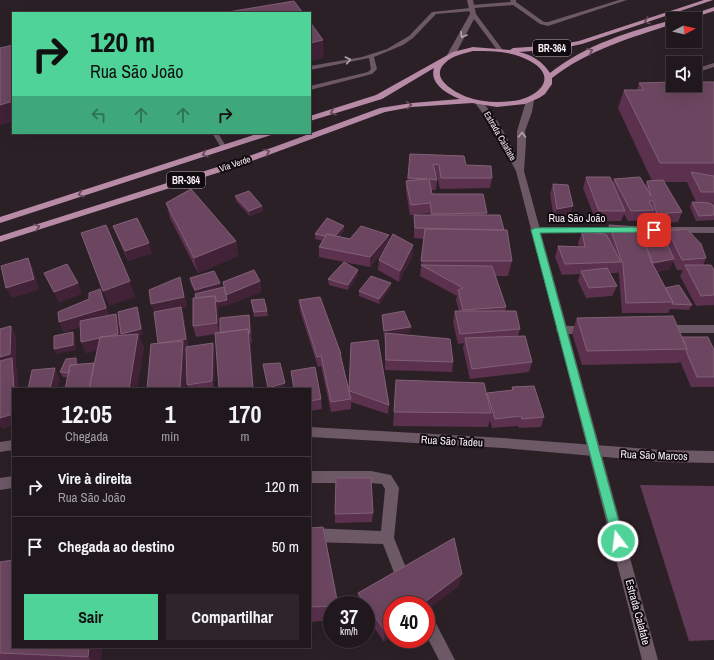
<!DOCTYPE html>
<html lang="pt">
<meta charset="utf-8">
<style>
body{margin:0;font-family:"Archivo Narrow",sans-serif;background:#2d252a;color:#f1f3f6;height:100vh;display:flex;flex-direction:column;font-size:15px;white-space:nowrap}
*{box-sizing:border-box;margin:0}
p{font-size:13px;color:#a2a0a4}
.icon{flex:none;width:22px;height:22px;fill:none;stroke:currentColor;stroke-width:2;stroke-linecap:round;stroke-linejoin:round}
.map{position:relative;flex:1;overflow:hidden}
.panel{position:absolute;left:12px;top:388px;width:299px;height:260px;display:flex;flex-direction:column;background:#21181d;border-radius:0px;box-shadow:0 4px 16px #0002,0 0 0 1px #3e373b}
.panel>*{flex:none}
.banner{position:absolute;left:12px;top:12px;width:299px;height:122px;border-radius:0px;box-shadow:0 4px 16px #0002,0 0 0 1px #3e373b;background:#4fd399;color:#111;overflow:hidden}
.needle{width:26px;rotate:83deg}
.controls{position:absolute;left:666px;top:12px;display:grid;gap:8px}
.controls a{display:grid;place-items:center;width:36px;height:36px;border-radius:0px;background:#21181d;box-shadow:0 4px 16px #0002,0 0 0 1px #3e373b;font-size:20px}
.speed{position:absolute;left:323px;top:596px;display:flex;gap:8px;font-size:20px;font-weight:700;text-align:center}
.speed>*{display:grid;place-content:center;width:52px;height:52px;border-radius:50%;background:#21181d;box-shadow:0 4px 16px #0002,0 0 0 1px #3e373b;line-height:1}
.speed small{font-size:10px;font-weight:400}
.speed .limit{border:6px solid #d22;background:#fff;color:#111}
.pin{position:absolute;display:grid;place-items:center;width:34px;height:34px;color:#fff;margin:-17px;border-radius:8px;box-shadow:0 2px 6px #0006}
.me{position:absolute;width:44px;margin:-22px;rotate:345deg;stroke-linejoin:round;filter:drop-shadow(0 0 3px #0008)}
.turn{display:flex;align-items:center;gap:14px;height:84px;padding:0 12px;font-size:18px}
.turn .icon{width:52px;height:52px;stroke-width:2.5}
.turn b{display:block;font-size:28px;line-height:34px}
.lanes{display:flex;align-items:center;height:38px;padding:0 12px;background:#0003;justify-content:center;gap:20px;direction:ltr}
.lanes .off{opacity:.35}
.eta{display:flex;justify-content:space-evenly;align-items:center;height:68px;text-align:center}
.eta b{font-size:24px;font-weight:800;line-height:28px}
.button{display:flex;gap:8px;margin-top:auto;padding:8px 12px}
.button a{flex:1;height:46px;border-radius:0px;background:#4fd399;color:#111;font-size:16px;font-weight:800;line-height:46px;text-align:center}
.button a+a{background:#2d252a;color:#f1f3f6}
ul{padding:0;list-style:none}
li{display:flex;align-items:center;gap:12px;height:60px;padding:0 12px;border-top:1px solid #3e373b}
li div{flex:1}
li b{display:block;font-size:15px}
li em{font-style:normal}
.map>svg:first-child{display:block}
.green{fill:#643b56}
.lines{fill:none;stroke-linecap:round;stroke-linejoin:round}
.service{fill:#6d5865;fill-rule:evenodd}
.minor{fill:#6d5865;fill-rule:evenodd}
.tertiary{fill:#6d5865;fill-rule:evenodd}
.primary{fill:#b78aa6;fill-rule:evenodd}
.wall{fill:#5b314e;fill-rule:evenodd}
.shaded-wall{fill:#412237}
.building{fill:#6c4660;stroke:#826077}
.oneway{stroke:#644a5a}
.oneway2{stroke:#b3a4ad}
.route{fill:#4fd399;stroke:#338963}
.labels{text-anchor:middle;stroke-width:4;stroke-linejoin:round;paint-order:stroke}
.far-street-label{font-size:9px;fill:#f9f0f5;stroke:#110b0f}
.shield{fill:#110b0f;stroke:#b3abb0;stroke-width:1}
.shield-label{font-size:10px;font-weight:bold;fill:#f9f0f5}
.street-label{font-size:11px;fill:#f9f0f5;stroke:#110b0f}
</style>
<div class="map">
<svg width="714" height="660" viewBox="0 0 714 660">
<rect width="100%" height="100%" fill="#2c2027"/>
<path class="green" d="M640 485 714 486V640L689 641Z"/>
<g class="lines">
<path class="service" d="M510 0H516V2L544 22H548L619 0H627L548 26 540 24 513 5 474 8 472 11 436 14 413 38 403 45 374 57 377 69 372 74 310 90V86L368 72 371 69 369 58 310 70V66L362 57 387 49 409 36 432 12 470 8 472 5 511 2Z
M714 63V67L695 73V69Z
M212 133H218L227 148 226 149H222Z"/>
<path class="minor" d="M535 227H714V233L532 232 530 230 532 228Z
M665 325H714V333H665L661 332 660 329 661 326Z
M562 326H587L591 327 592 330 591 333 587 334H562L558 333 556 330 558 327Z
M310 427 503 438 662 450 714 451V463L662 462 503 448 310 437Z
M13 440V450L0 452V442Z
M310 471H371L391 475 399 488 394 538 410 578 408 583 403 585 398 583 383 544 310 542V528L381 531 385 489 382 484 371 483H310Z
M13 476V488L0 490V478Z
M426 611 431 614 455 660H439L426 635Z"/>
<path class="tertiary" d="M467 0H473L476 14 502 49V51H498L474 19 455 55 449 56 447 55 470 14Z
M527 98H530L534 100 532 112 525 131 526 142 524 171 658 660H642L516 171 490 123 475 103 476 101H482L498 122 517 157V131Z"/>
<path class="primary" d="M704 0H713L582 44 558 49 519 52C532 55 542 61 550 73 585 45 630 31 673 20V24C630 38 588 50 552 78V84L545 94 539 98 525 104 497 107 472 103 412 107 385 112 236 167 0 242V236L230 163 380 108 412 103 460 99C448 94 429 84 434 68L382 99 310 121V116L376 95 453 52 473 47 510 50 513 48 558 45 579 41ZM473 51C492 51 513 51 530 61 561 78 536 99 512 101 497 103 481 102 467 97 454 92 429 78 445 63 453 55 463 54 473 51Z
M714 7V11L689 19H679Z
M260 133H272L271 135 0 223V217Z"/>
</g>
<path class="wall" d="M714 82V220L696 221 690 207 692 202H696L687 182H664L682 212 678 222 652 225 651 218 650 220 628 221 624 214 621 221H596L583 188 586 177 613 183 614 179 645 186 647 181H652L618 108 624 90H637L639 83ZM703 202H713L712 204Z
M410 154 466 165 492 178 490 188 440 189 437 175H436L437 180 436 190H431L432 194 487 213V215L512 261 508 276H495L506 307 505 311 520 329 518 336 532 362 529 372 470 379 463 348 464 343 458 344 453 322 455 311H459L456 300 457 296 420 276 424 239 414 238V215H410L406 191V181H407ZM429 213 430 215H415Z
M553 184 570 216 554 219 550 194Z
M235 196 262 206 263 211 250 216 236 201Z
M166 203 236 241 238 256 198 273 170 218Z
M609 225 665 239 668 231 706 258 703 265 714 270V305L696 306 680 276 683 270H677L673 261 669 269 657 272 665 288 692 305 689 310 670 309 668 313H622L619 275 618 271 617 273H610L617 286 612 296 586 298 578 281 580 274 562 275 555 257 558 246 579 247 578 243 582 232 606 234Z
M113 226 152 253 128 261 117 236Z
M344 226V231L339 237 350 239 389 241 413 255 399 282 378 270 379 260 383 251 370 267 344 262 358 275 348 290 329 285 328 279 344 262 319 257V247L323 241 315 239V234Z
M180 277 187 307 181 308 184 317 188 347 213 343 215 353 214 389H189L187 385V367L158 343Z
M190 278 220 283 221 288 224 287 223 282 260 281 261 292 228 305 218 307 219 333H220L249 315 251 326 252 343 215 334 196 337 193 326 196 294 191 284Z
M391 283 390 288 379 304 359 296V291Z
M89 299H104L109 315 119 321 137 307 139 313 143 335H139L144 349 68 378 63 377 60 372 79 363V364L94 363 97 350 86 353 81 342 80 327 64 332 59 322Z
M251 300 267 311 268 316 254 317Z
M299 300 341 354 342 360 349 392 389 405 388 414 351 402V409L331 412 321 366 318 367 300 311Z
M382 315 410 332 398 334 453 362 452 372 385 370V336H384L382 321Z
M577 318 682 337 714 350V387H691L680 361 679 363 582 365 572 333Z
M291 371 321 399 322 409 310 411V389H294Z
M396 380 487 393 512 390V387L544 417 541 427 519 428 518 426 492 428 490 420 488 427 393 426Z
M373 513 372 522 335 523V514Z
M310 528 332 605V620L310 622Z
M0 562 13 647H102L101 660H0Z
M459 586 392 605V636L384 642 366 615V605H359L358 604V593Z"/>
<path class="shaded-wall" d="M323 40 324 58 310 61V43Z
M13 101V122L0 125V105Z
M262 206 263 211 250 216 249 211Z
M573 206 570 216 554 219 557 209Z
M344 226V231L333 244V238Z
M389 235V245L370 267V257Z
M236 241 238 256 198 273 194 258Z
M149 243 152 253 128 261 125 251Z
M413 245V255L399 282 400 271Z
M28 258 33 268 39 290 12 298 6 288Z
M674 259 669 269 649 273 653 263Z
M358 270V275L348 290V285Z
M180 277 187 307 181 308 184 317 189 349 186 350 187 355 186 389H180L151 304Z
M130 281 135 297 109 306 103 291Z
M260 281 261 292 228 305 218 307 219 333 217 323 215 296 227 300 226 295Z
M78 283 82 294 59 303 54 292Z
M220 283 221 288 197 295 195 290Z
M391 283 390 288 379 304V299Z
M100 289 110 318 64 332 59 322 106 308Z
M137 307 139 313 143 335H139L144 349 137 389H129L122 345 86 353 81 342 116 314 120 324Z
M249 315 251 326 252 343 250 333Z
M11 326 16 336V365L17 368 19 389H14L0 369V357Z
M411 327 410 332 384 336V331Z
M248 329 251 344 254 389H253Z
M73 332 75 337 76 350 56 354 54 349Z
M213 343 215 353 214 389 212 381Z
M76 358 79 363 78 375 75 370Z
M55 368 60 378 58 389H50Z
M285 383 286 388 283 389H268V388Z
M13 414V425L3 429 0 424V418Z
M462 574 459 586 426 611V605H421Z
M392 626V636L384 642 385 631Z
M89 647H102L101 660H91L88 657Z"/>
<path class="building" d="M294 1 303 13H222Z
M310 22 323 40 310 43Z
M13 45V101L0 105V48Z
M673 82V85H695V82H714V163H660L624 90H644L639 83Z
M410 154 464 156 466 165 491 166 492 178H441L439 165 433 164 437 180 429 179 432 194H483L487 213 432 214 430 203 411 205 406 181 427 179 408 178Z
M691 172 714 176V192H701Z
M586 177H610L625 211H599Z
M640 177 651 196 647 181 663 180 682 212 657 214 653 201H649L654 210 631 211 614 179Z
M553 184 568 185 573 206 557 209Z
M191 189 236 241 194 258 166 203Z
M249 191 262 206 249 211 235 196Z
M692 202 711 203 714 207V215L699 216Z
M414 215H500L504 230 415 228Z
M137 218 149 243 125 251 113 226Z
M327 218 344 226 335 236 327 234 325 236 315 234Z
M106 225 130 281 103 291 81 233Z
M609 225 638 227 640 233 661 231 674 259 653 263 645 244 652 263 673 302 626 303 623 265Z
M361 226 389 235 370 257 319 247 327 234 350 239Z
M425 229 507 230 512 261H421Z
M687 229 701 244 706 258 682 260 668 231Z
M582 232 606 234 621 262 565 264 558 246 585 247Z
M393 234 413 245 400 271 379 260Z
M28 258 34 279 6 288 1 266Z
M344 262 358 270 348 285 328 279Z
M67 264 78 283 54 292 44 273Z
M421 265 492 266 506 307 463 310 458 290 463 288Z
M685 265H711L714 270V295L701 296Z
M607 268 617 286 589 288 581 271Z
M254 270 260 281 226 295 223 282Z
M214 271 220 283 195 290 190 278Z
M371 276 391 283 379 299 359 291Z
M180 277 184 297 151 304 149 290Z
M679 285 692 305 672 304 673 302 665 288Z
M224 287 227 300 217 302 215 296 196 298 195 294Z
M100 289 106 308 59 322 58 312 89 299V293Z
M215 296 217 323 193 326V298Z
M320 297 341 354H340L351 399 331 402 321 356 317 357 299 300Z
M264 299 267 311 254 312 251 300Z
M137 307 141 329 121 334 118 312Z
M181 307 186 339 176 341 158 343 154 312Z
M404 311 411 327 384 331 382 315Z
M455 311H516L520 329 460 334Z
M116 314 118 334 109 336 100 337V338L81 342 80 321Z
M249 315 250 333H249L248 329 220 333V318Z
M673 316 687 349 587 351 577 318Z
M11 326 10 354 0 357V329Z
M248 329 253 389H219L215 333Z
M73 332V345L54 349V336Z
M385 333 450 339 453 362 386 360Z
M138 334 129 389H89L100 337Z
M525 336 532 362 472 369 465 338Z
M682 337H708L714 350V377H697L686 351 687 349Z
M378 340 389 405 349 391 351 343Z
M183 341 180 389H147L151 344Z
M213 343 212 381 187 385 186 347Z
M12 358 14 389H13V414L0 418V361Z
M76 358V365H70L69 373 60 372 66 359Z
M94 363 89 389H65L70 365Z
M280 363 285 383 268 388 263 364Z
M315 367 321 399 310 401V389H294L291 371Z
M55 368 50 389H28L32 370Z
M396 380 484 383 491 413 394 412Z
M534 386 544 417 522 419 521 416 495 419 487 393 513 390 512 387Z
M336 478H371L373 513 335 514Z
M323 527 338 605H332V606L310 607V528Z
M454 538 462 574 421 605H392V626L385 631 358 593Z
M13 560V647H89L88 657 0 653V562Z"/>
<defs><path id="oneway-chevron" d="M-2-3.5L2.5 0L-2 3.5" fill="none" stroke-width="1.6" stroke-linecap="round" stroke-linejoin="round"/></defs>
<g class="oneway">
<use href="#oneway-chevron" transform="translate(647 21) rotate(161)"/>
<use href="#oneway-chevron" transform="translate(590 51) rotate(-22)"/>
<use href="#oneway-chevron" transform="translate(409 105) rotate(-7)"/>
<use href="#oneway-chevron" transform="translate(333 112) rotate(162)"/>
<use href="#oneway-chevron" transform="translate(267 152) rotate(-20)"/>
<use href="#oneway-chevron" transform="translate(205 154) rotate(162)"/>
<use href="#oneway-chevron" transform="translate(81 194) rotate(162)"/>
<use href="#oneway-chevron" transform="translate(37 227) rotate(-18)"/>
</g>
<g class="oneway2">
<use href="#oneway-chevron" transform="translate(463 35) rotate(120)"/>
<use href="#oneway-chevron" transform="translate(348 60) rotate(-12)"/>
<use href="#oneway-chevron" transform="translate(522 135) rotate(-89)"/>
</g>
<path class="route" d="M654 227 658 230 657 232 540 233 624 541 623 545 618 547 614 545 613 541 531 230 535 228Z"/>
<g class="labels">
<g class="far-street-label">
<text transform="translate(500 136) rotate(60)" y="3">Estrada Calafate</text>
<text transform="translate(235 164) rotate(-19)" y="3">Via Verde</text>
</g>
<g class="shield">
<rect x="533" y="40" width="38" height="16" rx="3"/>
<rect x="167" y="172" width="38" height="16" rx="3"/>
</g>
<g class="shield-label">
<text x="552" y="52">BR-364</text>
<text x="186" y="184">BR-364</text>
</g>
<g class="street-label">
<text x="577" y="222">Rua São João</text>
<text transform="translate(452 441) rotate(3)" y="4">Rua São Tadeu</text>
<text transform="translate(654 455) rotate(2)" y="4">Rua São Marcos</text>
<text transform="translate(638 612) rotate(75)" y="4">Estrada Calafate</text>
</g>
</g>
</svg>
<div class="controls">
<a><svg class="needle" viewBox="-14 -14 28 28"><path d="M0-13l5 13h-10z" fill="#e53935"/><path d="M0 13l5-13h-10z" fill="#a2a0a4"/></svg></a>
<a><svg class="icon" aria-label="sound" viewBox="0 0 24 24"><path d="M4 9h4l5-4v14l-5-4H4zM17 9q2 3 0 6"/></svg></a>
</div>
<div class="speed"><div>37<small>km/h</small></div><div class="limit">40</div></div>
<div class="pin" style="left:654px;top:230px;background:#d93025"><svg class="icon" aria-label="arrive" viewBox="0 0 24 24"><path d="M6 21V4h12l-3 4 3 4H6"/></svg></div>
<svg class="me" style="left:618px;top:541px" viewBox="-20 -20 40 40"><circle r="17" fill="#4fd399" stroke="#fff" stroke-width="3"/><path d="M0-11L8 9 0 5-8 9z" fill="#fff"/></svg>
<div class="banner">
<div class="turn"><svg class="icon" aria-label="right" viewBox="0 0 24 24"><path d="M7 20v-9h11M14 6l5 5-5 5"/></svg><div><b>120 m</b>Rua São João</div></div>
<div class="lanes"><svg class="icon off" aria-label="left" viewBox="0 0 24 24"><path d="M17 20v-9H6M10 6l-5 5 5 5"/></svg><svg class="icon off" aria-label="ahead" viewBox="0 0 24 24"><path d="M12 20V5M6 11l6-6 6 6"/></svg><svg class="icon off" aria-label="ahead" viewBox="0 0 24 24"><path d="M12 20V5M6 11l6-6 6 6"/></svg><svg class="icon" aria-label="right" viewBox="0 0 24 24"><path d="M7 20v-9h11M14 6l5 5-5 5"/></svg></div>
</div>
<section class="panel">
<div class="eta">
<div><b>12:05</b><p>Chegada</p></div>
<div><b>1</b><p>min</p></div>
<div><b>170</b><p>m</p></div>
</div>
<ul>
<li><svg class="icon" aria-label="right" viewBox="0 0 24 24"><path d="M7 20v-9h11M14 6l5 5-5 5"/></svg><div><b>Vire à direita</b><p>Rua São João</p></div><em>120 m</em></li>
<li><svg class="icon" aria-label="arrive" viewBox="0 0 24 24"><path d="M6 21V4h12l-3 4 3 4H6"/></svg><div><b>Chegada ao destino</b></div><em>50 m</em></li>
</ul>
<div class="button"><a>Sair</a><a>Compartilhar</a></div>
</section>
</div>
